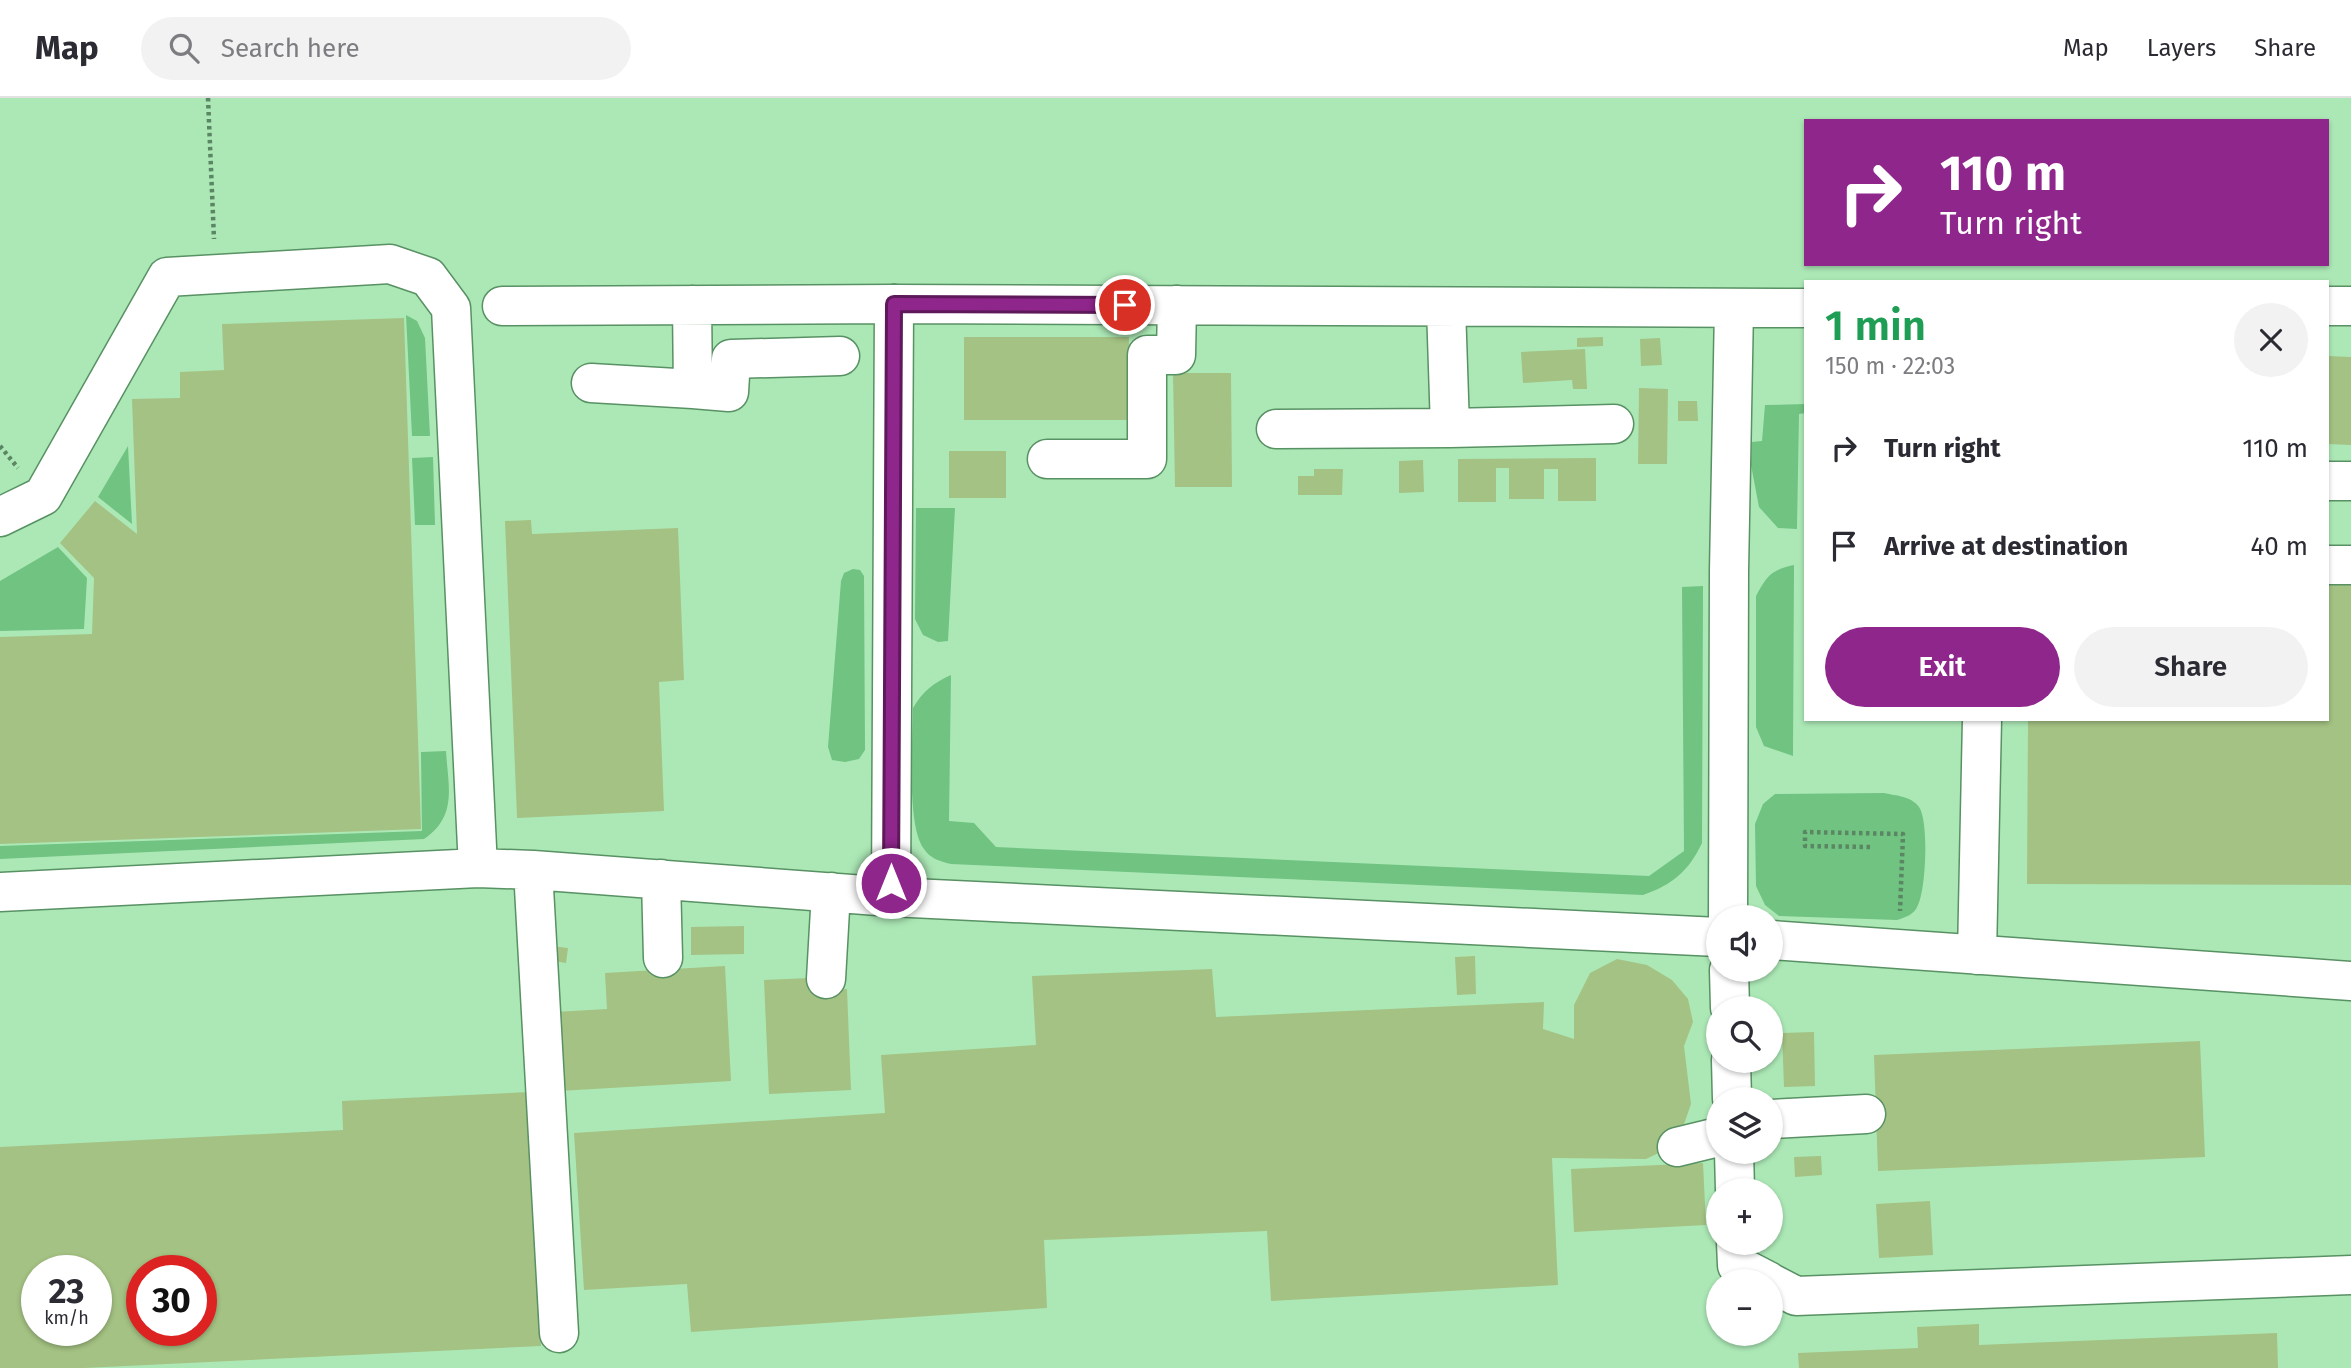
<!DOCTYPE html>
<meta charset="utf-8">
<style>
body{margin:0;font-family:"Fira Sans",sans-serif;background:#f2f2f3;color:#2b2b33;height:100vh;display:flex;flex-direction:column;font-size:26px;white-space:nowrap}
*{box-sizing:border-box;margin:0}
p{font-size:23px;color:#7c7c81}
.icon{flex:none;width:38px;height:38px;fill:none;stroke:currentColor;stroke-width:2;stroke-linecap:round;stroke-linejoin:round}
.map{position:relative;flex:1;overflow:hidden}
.side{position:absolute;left:1804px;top:182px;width:525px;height:441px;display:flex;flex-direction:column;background:#fff;border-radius:0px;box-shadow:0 2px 5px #0004}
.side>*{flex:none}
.banner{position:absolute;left:1804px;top:21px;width:525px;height:147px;border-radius:0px;box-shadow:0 2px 5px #0004;background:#8f268b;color:#fff;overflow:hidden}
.tools{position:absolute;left:1706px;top:807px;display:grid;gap:14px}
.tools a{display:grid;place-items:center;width:77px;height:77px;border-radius:50%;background:#fff;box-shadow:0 2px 5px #0004;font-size:35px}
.speed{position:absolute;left:21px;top:1157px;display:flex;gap:14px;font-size:35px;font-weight:700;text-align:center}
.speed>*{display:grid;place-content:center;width:91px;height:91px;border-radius:50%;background:#fff;box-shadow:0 2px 5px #0004;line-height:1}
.speed small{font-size:18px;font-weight:400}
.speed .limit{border:10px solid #d22;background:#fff;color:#111}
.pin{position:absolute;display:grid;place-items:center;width:60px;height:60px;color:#fff;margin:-30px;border:4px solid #fff;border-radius:50%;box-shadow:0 2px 7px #0007}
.me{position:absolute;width:77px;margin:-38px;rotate:0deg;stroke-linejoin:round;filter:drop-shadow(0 0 5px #0008)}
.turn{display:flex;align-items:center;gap:24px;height:147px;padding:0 21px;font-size:32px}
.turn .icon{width:91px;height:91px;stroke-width:2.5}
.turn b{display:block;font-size:49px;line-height:60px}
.round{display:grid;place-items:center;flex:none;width:74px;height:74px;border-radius:37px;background:#f2f2f3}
.headline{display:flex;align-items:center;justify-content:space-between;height:119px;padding:0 21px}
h1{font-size:42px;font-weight:600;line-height:52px;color:#1e9e55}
.button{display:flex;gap:14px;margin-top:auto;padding:14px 21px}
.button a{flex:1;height:80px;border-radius:42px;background:#8f268b;color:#fff;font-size:28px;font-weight:600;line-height:80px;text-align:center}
.button a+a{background:#f2f2f3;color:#2b2b33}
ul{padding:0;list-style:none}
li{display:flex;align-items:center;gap:21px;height:98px;padding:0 21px}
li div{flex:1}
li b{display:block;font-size:26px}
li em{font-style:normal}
header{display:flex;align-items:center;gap:42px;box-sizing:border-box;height:98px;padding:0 35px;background:#fff;border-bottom:2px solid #e1e1e2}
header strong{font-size:33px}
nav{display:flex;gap:38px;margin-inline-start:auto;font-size:24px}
.search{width:490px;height:63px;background:#f2f2f3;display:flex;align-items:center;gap:18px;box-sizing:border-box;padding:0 24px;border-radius:38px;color:#7c7c81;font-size:26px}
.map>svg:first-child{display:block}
.green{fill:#70c381}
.building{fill:#a4c283;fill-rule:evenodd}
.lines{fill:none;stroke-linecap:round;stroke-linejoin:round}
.minor-casing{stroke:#589163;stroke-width:41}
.path{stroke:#5b8663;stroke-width:4.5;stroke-dasharray:3.5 3.5;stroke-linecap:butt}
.minor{stroke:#fff;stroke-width:38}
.route-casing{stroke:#5d195a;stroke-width:18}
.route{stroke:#8f268b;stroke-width:12}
</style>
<header>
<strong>Map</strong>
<div class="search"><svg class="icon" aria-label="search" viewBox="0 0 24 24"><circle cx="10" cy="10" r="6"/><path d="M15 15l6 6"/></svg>Search here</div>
<nav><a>Map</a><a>Layers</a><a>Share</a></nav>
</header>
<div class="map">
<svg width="2351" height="1270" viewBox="0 0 2351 1270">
<rect width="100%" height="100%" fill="#ace8b6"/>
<path class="green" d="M406 217 417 223 425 240 430 338H412Z
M1806 306V315L1799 316 1797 431 1778 430 1759 409 1751 367 1752 344 1762 343 1765 307Z
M128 348 132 426 98 399Z
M433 359 435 427H415L412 360Z
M916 410H955L948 543 938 544 923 537 915 521Z
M58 449 87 480 84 531 0 533V483Z
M1794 467 1793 658 1764 648 1756 629V498C1767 478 1771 472 1794 467Z
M853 471 860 472 864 478 865 652 859 661 845 664 832 662 828 649 841 483 844 475Z
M1703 488 1702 745C1689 773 1672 787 1643 797L951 766C939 763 931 761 924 751 906 727 913 641 913 610 923 593 933 585 951 577L949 723 974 725 996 749 1649 778 1684 753 1682 489Z
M446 653C448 688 458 718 424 741L0 761V748L422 733 421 654Z
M1884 695C1897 698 1911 698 1919 709 1929 723 1926 791 1918 807 1914 817 1906 819 1897 822L1779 818 1765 807 1756 788 1755 726 1763 706 1775 696Z"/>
<path class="building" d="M404 220 421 731 0 746V539L92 536 94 480 60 445 95 403 137 436 132 301 180 300V274L224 272 222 226Z
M964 239H1129L1128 322H964Z
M1603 239V248L1577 249V240Z
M1660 240 1662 267 1641 268 1640 241Z
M1585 251 1587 291H1573L1572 282 1523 285 1521 254Z
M2328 258 2351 259V347L2328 346Z
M1173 275H1231L1232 389H1175Z
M1639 290 1668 291 1667 366H1638Z
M1678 303H1697L1698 323H1678Z
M949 353H1006V400H949Z
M1596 360V403H1558V371H1544V401H1509V370H1496V404H1458V361Z
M1423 362 1424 394 1399 395V363Z
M1314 371H1343L1342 397H1298V378H1314Z
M531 422 532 436 678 430 684 582 659 584 664 713 517 720 505 423Z
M2328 486H2351V787L2027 786 2028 621H2328Z
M744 828V856L691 857V829Z
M550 848 568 850 566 865 548 862Z
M1475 858 1476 896 1457 897 1455 859Z
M1617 861 1647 867 1672 882 1688 901 1693 924 1684 948 1691 1006 1681 1035 1665 1052 1646 1061 1552 1060 1558 1187 1271 1203 1267 1133 1044 1142 1047 1210 691 1234 687 1186 584 1192 574 1035 885 1015 881 957 1036 947 1032 878 1212 871 1216 919 1544 904 1543 931 1574 941V907L1590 875Z
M725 868 731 983 559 993 555 914 607 911 605 875Z
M809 880V893L847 891 851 992 769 996 764 882Z
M1814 934 1815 988 1784 989 1782 935Z
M2200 943 2205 1059 1878 1073 1874 957Z
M529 994 541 1248 84 1270H0V1049L343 1032 342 1003ZM37 1172H96V1232H37ZM142 1172H201V1232H142Z
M1821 1058 1822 1077 1795 1079 1794 1059Z
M1703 1065 1706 1127 1574 1134 1571 1071Z
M1930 1103 1933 1157 1879 1160 1876 1106Z
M1979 1226V1247L2277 1235 2278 1270H1799L1798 1255 1918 1250 1917 1229Z"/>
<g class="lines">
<defs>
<path id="minor" d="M502 208 894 206 1806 210
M2328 208H2351
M1446 209 1450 330 1614 326
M591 285 693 291 692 207
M693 291 729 294 731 261 840 258
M1276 331 1450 330
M1047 361H1147V257H1176L1177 207
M2328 383H2351
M0 419 43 398 167 179 390 166 428 179 451 210 478 770
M2328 467H2351
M533 772 559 1235
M661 781 663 860
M0 794 478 770 533 772 891 799 1718 839
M891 799 894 206
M1728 819 1729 473 1734 210
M1771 842 2351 883
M1977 857 1982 621
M1729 872 1730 910
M826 881 831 794
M1731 962 1732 1001
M1771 1021 1866 1016
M1677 1049 1718 1039
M1734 1054 1735 1092
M1736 1144 1737 1167 1768 1183
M1771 1185 1796 1198 2351 1177"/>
</defs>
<use href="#minor" class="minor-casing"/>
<path class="path" d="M208 0 214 141
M0 348 18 370
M1870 749 1805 748V734L1903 736 1900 813"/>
<use href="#minor" class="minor"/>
</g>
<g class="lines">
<defs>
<path id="route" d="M891 785 894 206 1125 207"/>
</defs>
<use href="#route" class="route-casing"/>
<use href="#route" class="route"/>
</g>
</svg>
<div class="tools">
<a><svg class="icon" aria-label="sound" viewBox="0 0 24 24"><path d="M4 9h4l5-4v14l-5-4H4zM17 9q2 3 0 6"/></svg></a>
<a><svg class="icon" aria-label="search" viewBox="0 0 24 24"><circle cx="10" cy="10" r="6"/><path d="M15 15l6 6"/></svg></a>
<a><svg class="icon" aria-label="layers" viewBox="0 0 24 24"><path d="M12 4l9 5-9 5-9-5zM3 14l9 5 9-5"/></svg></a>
<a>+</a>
<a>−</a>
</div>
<div class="speed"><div>23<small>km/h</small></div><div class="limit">30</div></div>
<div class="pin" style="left:1125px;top:207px;background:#d93025"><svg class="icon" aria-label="arrive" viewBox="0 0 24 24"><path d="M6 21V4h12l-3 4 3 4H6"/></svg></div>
<svg class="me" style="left:891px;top:785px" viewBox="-20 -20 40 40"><circle r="17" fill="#8f268b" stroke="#fff" stroke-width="3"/><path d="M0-11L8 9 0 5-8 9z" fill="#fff"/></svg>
<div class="banner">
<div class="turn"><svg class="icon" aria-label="right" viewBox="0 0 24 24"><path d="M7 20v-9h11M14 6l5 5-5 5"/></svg><div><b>110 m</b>Turn right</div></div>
</div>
<section class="side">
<div class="headline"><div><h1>1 min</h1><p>150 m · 22:03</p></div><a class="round"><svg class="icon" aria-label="close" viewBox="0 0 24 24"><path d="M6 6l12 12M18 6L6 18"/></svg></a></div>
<ul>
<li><svg class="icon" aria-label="right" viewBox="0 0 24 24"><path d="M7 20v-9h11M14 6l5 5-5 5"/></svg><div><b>Turn right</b></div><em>110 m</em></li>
<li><svg class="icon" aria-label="arrive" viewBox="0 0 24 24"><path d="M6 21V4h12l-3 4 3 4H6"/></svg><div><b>Arrive at destination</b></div><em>40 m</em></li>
</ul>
<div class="button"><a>Exit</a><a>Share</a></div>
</section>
</div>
